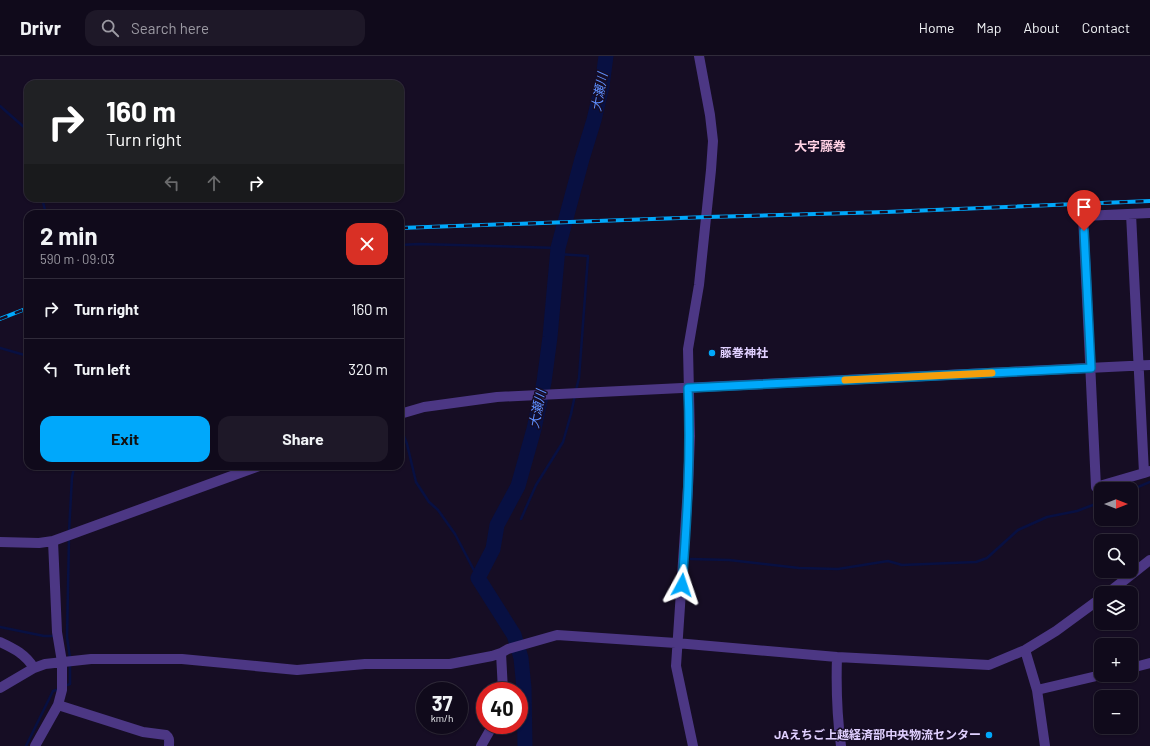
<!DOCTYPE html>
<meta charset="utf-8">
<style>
body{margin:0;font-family:Barlow,"Noto Sans JP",sans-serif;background:#1e1828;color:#f1f3f6;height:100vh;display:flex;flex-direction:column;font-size:15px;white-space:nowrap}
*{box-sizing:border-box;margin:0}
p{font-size:13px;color:#9c9aa3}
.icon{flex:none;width:22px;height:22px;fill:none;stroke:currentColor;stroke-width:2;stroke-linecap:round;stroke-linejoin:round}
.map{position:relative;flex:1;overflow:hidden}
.panel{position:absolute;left:24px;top:154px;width:380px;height:260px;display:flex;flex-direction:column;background:#100a1b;border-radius:12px;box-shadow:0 1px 3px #0004,0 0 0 1px #302b3a}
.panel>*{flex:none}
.top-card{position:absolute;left:24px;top:24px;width:380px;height:122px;border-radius:12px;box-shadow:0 1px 3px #0004,0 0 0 1px #302b3a;background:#202124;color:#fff;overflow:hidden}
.needle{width:26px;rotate:90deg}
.fabs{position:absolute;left:1094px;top:426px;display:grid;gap:8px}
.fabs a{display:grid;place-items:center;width:44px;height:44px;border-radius:8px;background:#100a1b;box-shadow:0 1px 3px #0004,0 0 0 1px #302b3a;font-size:20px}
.speed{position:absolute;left:416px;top:626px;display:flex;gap:8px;font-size:20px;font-weight:700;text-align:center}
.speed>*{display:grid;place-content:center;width:52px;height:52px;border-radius:50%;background:#100a1b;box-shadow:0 1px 3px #0004,0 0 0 1px #302b3a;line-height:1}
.speed small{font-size:10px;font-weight:400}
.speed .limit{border:6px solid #d22;background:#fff;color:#111}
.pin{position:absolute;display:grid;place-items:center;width:34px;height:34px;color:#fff;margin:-41px -17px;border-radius:50% 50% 50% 0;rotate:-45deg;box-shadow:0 0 4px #0007}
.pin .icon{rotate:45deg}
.me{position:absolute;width:44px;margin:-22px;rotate:5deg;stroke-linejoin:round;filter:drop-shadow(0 0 3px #0008)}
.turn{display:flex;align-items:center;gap:14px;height:84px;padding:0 16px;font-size:18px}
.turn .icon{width:52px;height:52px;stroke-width:2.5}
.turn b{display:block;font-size:28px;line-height:34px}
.lanes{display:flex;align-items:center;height:38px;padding:0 16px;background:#0003;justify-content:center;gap:20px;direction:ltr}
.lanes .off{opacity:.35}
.round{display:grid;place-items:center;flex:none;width:42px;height:42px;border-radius:12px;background:#1e1828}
.overview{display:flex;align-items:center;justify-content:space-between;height:68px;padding:0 16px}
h1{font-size:24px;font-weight:700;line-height:30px}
.cta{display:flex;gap:8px;margin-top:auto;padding:8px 16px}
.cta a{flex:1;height:46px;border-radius:12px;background:#00a8fb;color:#111;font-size:16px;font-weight:700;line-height:46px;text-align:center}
.cta a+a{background:#1e1828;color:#f1f3f6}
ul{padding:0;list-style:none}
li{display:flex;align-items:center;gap:12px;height:60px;padding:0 16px;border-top:1px solid #302b3a}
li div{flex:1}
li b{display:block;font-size:15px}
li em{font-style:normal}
header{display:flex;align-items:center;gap:24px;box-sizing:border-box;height:56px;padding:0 20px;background:#100a1b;border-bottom:1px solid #302b3a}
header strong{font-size:19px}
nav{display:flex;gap:22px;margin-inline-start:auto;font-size:14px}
.search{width:280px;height:36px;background:#1e1828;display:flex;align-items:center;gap:10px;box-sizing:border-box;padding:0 14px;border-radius:12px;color:#9c9aa3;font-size:15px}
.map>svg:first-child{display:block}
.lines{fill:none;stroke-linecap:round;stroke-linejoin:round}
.stream{stroke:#081042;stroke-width:2.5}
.river{stroke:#081042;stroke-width:15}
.minor{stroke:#4c3784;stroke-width:10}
.rail-casing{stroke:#00a8fb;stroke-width:4}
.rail{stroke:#160d24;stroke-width:2.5;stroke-dasharray:8;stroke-linecap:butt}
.route-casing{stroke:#006da3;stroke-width:10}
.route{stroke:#00a8fb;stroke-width:7}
.slow{stroke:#f59e0b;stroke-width:7}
.poi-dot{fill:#00a8fb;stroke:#160d24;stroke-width:1.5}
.labels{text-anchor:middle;stroke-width:3;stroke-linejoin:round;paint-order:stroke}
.poi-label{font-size:12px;font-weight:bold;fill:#e0d0ff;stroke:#160d24;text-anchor:start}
.water-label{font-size:13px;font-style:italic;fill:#5e8fff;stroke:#160d24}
.neighbourhood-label{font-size:13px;font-weight:bold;fill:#ffd2e4;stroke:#160d24}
</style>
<header>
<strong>Drivr</strong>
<div class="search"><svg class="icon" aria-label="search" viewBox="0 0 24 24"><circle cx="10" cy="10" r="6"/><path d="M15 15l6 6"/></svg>Search here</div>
<nav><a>Home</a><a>Map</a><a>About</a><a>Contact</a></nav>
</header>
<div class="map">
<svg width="1150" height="690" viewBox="0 0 1150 690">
<rect width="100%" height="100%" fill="#160d24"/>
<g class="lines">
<path class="stream" d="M0 50 25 72 28 82
M42 142 46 158
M400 189 419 188 558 192
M558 198 588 200 579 322 576 334
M0 292 28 300
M400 370 407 388 416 426 429 446 438 454 455 478 478 522
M1131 434 1150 426
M521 463 536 429 563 386 571 358 575 339
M69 476 72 421 74 412 76 410
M69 481 67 581 70 602
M691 503 729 504 799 512 838 513 888 505 902 509 976 506 987 502 1018 474 1047 461 1077 455 1101 446
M0 571 44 580H55
M64 630 70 628V607
M26 690 53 635 60 633"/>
<path class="river" d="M525 690 524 632 521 602 514 579 478 522 493 493 497 469 518 430 534 373 544 326 550 281 558 192 582 103 594 64 602 30 606 0"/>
<path class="minor" d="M1131 158 1144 417 1150 415
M400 358 424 351 497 341 1150 309
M1144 417 1096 431 1083 160 1150 157
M0 486 39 487 53 485 259 410
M1108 537 1150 504
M0 586C15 593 25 598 34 612
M1025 594 1037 634 1045 690
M501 597 503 635
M837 601C836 631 837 660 841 690
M1131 612 1150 607
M0 632 34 612 45 608 91 603H182L297 614 365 608H450L492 600 501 597 508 593 557 579 676 587 837 601 989 609 1025 594 1056 575 1101 542
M1037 634 1101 619
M58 649 143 676 166 679C170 682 169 685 169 690
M35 690 58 649 62 634V606L57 576 53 485
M481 690 493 669
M693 690 676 610 688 431 690 380 688 293 699 229 711 114 713 85 710 59 699 0"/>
<defs>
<path id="rail" d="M400 172 707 161 886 156 1150 145
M0 263 28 252"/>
</defs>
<use href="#rail" class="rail-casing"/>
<use href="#rail" class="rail"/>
</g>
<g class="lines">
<defs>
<path id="route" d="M682 529C687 463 691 398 688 332L1091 312 1084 175"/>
</defs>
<use href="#route" class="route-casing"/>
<use href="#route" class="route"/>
<path class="slow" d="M845 324 992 317"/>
</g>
<g class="poi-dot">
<circle cx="712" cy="297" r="4"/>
<circle cx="989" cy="679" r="4"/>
</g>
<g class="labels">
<g class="poi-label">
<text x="720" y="301">藤巻神社</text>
<text x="981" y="683" text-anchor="end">JAえちご上越経済部中央物流センター</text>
</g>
<g class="water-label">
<text transform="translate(599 36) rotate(-80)" y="5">大瀬川</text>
<text transform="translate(537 353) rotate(-79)" y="5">大瀬川</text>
</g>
<g class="neighbourhood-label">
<text x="820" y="95">大字藤巻</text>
</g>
</g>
</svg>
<div class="fabs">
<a><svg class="needle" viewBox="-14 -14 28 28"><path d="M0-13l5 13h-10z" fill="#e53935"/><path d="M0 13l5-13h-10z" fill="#9c9aa3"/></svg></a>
<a><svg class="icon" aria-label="search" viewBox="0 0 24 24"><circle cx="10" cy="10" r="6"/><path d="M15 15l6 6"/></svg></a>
<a><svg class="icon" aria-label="layers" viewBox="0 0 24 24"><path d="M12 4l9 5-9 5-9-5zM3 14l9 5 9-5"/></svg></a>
<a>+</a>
<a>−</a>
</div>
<div class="speed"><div>37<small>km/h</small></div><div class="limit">40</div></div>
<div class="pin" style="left:1084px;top:175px;background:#d93025"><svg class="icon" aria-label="arrive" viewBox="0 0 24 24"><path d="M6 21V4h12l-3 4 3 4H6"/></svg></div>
<svg class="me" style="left:682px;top:529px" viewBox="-20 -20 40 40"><path d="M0-17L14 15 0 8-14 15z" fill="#00a8fb" stroke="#fff" stroke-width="4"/></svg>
<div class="top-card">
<div class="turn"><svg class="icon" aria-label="right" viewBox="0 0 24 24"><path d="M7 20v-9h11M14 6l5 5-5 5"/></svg><div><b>160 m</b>Turn right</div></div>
<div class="lanes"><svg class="icon off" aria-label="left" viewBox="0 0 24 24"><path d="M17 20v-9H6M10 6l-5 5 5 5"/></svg><svg class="icon off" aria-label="ahead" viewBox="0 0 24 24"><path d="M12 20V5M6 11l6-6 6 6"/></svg><svg class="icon" aria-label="right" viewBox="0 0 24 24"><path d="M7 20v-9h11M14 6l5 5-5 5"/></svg></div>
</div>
<section class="panel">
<div class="overview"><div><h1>2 min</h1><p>590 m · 09:03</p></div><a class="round" style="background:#d93025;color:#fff"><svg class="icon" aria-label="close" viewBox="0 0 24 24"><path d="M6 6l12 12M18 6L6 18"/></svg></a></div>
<ul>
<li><svg class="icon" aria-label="right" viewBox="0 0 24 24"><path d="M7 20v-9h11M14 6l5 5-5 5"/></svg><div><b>Turn right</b></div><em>160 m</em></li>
<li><svg class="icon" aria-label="left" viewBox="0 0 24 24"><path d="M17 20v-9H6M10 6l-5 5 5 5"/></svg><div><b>Turn left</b></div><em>320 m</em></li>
</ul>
<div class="cta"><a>Exit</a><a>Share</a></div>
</section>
</div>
